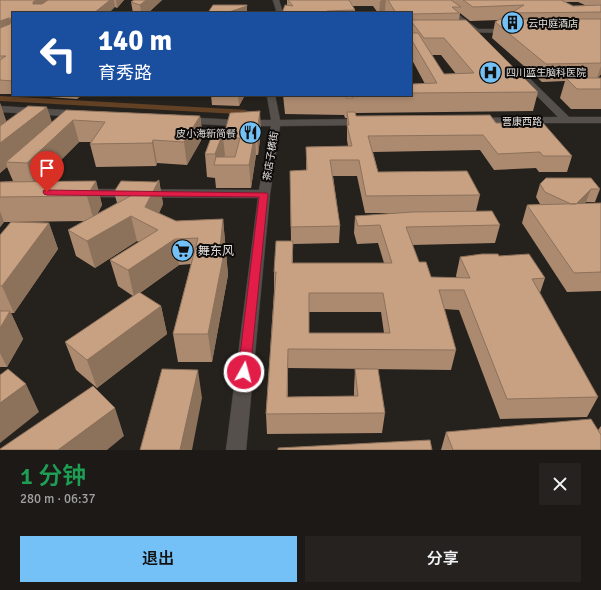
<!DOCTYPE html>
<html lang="zh">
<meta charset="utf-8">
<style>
body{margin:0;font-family:Signika,"Noto Sans SC",sans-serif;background:#25221f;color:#f1f3f6;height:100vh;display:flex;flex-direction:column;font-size:15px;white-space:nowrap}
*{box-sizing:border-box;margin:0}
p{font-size:13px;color:#a0a0a1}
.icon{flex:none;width:22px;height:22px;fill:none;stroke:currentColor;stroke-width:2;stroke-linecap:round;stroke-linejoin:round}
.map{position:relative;height:450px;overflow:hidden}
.drawer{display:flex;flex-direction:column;background:#1c1916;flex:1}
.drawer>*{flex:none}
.banner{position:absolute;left:12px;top:12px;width:400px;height:84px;border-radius:0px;box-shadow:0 2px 6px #0003,0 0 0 1px #3a3835;background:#1a4fa0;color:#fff;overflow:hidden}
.pin{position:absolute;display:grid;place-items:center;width:34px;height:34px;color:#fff;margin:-41px -17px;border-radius:50% 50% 50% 0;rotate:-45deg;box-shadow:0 0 4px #0007}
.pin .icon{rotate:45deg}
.me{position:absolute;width:44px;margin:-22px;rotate:7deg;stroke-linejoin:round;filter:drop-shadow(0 0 3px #0008)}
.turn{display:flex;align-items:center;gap:14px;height:84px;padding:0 20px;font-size:18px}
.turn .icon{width:52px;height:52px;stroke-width:2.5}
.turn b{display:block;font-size:28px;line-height:34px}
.round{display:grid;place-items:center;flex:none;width:42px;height:42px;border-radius:0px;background:#25221f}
.head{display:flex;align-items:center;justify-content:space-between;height:68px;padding:0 20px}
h1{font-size:24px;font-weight:600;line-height:30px;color:#1e9e55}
.cta{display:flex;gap:8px;margin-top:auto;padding:8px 20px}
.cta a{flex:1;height:46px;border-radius:0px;background:#73c1f6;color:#111;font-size:16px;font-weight:600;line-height:46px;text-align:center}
.cta a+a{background:#25221f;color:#f1f3f6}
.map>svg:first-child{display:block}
.green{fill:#634125}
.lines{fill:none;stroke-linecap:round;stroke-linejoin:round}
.minor-casing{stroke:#423d3b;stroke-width:1}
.minor{fill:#56504c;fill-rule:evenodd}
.wall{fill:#ac8a70;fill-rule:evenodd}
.shaded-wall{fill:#8c715b}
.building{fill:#c8a182;stroke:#8c715b;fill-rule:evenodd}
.route{fill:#e11d48;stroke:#92132f}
.labels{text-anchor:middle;stroke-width:4;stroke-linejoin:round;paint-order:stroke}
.far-poi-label{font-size:10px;fill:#e3e0de;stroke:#0d0b09;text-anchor:start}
.far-street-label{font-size:10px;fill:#e3e0de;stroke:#0d0b09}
.poi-label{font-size:12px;fill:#e3e0de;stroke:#0d0b09;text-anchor:start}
</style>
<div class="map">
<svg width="601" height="450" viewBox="0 0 601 450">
<rect width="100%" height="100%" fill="#25211d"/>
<path class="green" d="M0 96 248 110 237 114 0 101Z"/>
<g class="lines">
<defs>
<path id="minor" d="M273 0H279L283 13H277Z
M433 0H439L478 29H511L514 31 511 33 459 32V30L470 29Z
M513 68H519L569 117H601V123H474L472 121 477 118 558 117 513 72Z
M267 95H275L280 120 364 119 369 122 364 125 280 126 270 194 246 450H226L258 198 82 197 78 196 76 193 78 190 82 189 259 190 271 126H235L183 123 178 120 183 117 235 120H271Z
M0 106 80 111 85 114 80 117 0 112Z"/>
</defs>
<use href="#minor" class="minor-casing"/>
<use href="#minor" class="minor"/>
</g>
<path class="wall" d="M0 0H124L117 8 115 7 13 13V94H0Z
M134 0H162L148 13H133L131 2Z
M287 0H601V74L598 78H601V109H571L560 98 565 81 542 82 492 38 495 22 499 20 470 21 460 13 459 20 538 92 533 111 356 113V116L496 123 572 156 567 172H539L536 168 494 170 480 150 373 152 378 172 480 195 476 211 500 225 495 243 412 245 419 262 431 277 457 278 456 276 460 257 499 256 545 278 540 293 598 397 587 417 500 419 459 310 444 309 456 350 451 370 288 368V397L354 396V389L355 369 385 413 382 433 267 434 266 414 274 291V272L291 241 290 171 306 170V147L348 146 347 140V118H345L344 115 285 114 283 95H411V84H425L411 58V13H386L385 11 382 13H378L373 6H352L355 10V13H282L287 5ZM565 2H578L587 6H573ZM431 55H441L456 74H444ZM333 176H357L365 213H402L355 216 354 233 357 244 378 243 384 263H293V244L339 243 340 226ZM309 312H381L384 333H309Z
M22 95H82L77 99Z
M211 95H245L239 106 212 105Z
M0 103 6 122H52L66 110 200 116 203 137 187 165 157 163 156 166 96 167 90 144 91 142H79L40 181H96L102 205 97 214 117 203 114 192 156 182 159 180 163 204 159 213 176 221 223 219 228 275 212 362H178L173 334 191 264 179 265 140 293 161 306 167 334 97 388 76 370 65 342 133 296 118 286 110 260 139 242 137 241 95 268 76 256 68 230 84 221 13 222 49 223 58 249 14 313H11L23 339 7 367H0V235L11 222H4L0 227V182L13 181 7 167 0 173Z
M224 130V134L261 131 258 155H256L251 188H216L215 178 207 177 205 154Z
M540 184 600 189 595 202H586L585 203H601V291L567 292 522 223 527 205 540 204 536 197Z
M601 426V450H441L446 432 598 430Z"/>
<path class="shaded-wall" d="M36 0H52L36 12 33 4V2Z
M110 0H114L115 7 109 13H94Z
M116 0H124L117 8Z
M146 0H162L148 13H141L140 5Z
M382 0H386L385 11 382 13H379L380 1Z
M247 6V13H226Z
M9 18 12 29 0 34V21Z
M601 66V74L596 81Z
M76 95H82L77 99Z
M238 95H245L239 106Z
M0 103 7 123 0 128Z
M47 107 54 128 6 162 7 167 0 173V143Z
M260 111 261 131 258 155 257 133Z
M200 116 203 137 187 165 184 142Z
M73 120 79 142 35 186 27 163Z
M224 130 225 138H223L225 155 222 165H216L215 154Z
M255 133 256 155 251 188 249 165Z
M153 140 157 163 156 166 152 143Z
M159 180 163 204 153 227 145 207Z
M96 181 102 205 94 221 87 196Z
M591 189 586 202 569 219 574 205Z
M0 211 4 222 0 227Z
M131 216 137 241 95 268 87 241Z
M223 219 228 275 212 362 208 334 220 248Z
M49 223 58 249 14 313 2 286Z
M175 239 179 265 134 297 128 270Z
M161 306 167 334 97 388 87 360Z
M10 311 23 339 7 367 0 353V328Z
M288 349V368L287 417V397Z
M198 370 202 398 192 450H180Z
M26 384 39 412 0 443V403Z
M115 408 124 436 107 450H58Z"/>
<path class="building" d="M0 0H36L33 2V4H42L48 0H110L94 13H13V81L0 80V60L6 56H0V28L10 24 11 19 9 18 0 21Z
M134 0H146L140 5 131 2Z
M288 0H349L355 10 327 11V13H282L285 5 293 6Z
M388 0H451L461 7H452L459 13 413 14 411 15 412 20H466L538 92 411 93V84L437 83 411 39V33H418L444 74 474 73 444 38H424L411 21V13H396Z
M463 0H561L573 6 601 5V12L511 13 524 5 473 7Z
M213 5H247V6L226 13H211L209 11Z
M500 19H601V63L546 64 495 22Z
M566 78H601V89H577Z
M318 95H352L353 98H346L345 95Z
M28 106 47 107 0 143V126Z
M66 110 200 116 184 142 153 140 152 143 90 144 105 122 73 120 27 163 6 162Z
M260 111 257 133H255L249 165H214L216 157H235L240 138H223L230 113Z
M347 112H355L356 116 490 115 496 123H543L572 156H543L540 152 498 154 483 135 368 136 378 172 467 171 480 195 366 196 359 160H330L340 226 291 227 290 171 307 170 306 147 352 146 347 125H349Z
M214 130H224L215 154H205Z
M546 178H591L600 189H591L576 204H571L545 192 540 184Z
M159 180 145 207 176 221 223 219 220 248H225L208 334H173L198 238 175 239 128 270 110 260 158 230 131 216 87 241 68 230 136 193 114 192 121 181 156 182Z
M96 181 87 196 0 197V182Z
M601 203V272L574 273 527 205Z
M492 211 500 225 406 227 419 262H426L431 277 470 278 460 257 482 254H498L499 256 529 254 545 278 532 279 598 397 507 399 464 290H439L456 350 288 349 287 397 358 396 355 369H378L385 413 266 414 276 272H274L276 241H293L292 263H392L380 225 358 226 355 216 413 212ZM309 293H383L390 333H309Z
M11 222 49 223 2 286H0V235Z
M139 292 161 306 87 360 65 342Z
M0 311H10L0 328Z
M8 369 26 384 0 403V375Z
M162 369 198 370 180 450H140Z
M93 386 115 408 58 450H0V449Z
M591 419 601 435V450H453L446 432Z
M430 440 432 450H278V448Z"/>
<path class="route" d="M44 190 267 193 268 194 250 372 248 376 244 377 239 376 238 372 259 197 47 195 44 194 43 192Z"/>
<defs>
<symbol id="building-disc" viewBox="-11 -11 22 22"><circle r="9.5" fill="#73c1f6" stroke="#0d0b09"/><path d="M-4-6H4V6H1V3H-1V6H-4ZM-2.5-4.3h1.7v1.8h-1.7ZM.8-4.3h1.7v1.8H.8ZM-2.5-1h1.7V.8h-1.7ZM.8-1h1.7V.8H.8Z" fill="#111"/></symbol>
<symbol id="hospital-disc" viewBox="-11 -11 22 22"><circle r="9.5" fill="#73c1f6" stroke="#0d0b09"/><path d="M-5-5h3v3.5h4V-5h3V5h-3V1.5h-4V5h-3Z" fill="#111"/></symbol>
<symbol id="restaurant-disc" viewBox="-11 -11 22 22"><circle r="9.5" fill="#73c1f6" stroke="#0d0b09"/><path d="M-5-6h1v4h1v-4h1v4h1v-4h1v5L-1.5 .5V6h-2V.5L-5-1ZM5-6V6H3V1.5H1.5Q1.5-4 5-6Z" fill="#111"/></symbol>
<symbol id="supermarket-disc" viewBox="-11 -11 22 22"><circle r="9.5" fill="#73c1f6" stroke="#0d0b09"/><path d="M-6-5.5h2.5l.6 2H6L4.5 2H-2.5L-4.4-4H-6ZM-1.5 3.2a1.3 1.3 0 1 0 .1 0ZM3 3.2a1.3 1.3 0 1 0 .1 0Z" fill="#111"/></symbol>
</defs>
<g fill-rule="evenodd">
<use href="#building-disc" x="500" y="10" width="25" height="25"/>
<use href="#hospital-disc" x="478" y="60" width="25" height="25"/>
<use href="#restaurant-disc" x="238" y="120" width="25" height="25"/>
<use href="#supermarket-disc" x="170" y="238" width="25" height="25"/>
</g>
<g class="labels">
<g class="far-poi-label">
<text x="528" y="27">云中庭酒店</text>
<text x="506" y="76">四川蓝生脑科医院</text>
<text x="236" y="137" text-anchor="end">皮小海新简餐</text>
</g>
<g class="far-street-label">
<text x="522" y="125">营康西路</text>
<text transform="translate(270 156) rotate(-81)" y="4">茶店子横街</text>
</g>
<g class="poi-label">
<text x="198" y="255">舞东风</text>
</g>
</g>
</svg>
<div class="pin" style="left:47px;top:192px;background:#d93025"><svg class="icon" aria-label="arrive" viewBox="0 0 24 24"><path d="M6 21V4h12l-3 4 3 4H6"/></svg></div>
<svg class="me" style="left:244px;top:372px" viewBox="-20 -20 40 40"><circle r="17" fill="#e11d48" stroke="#fff" stroke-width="3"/><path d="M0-11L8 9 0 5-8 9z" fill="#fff"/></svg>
<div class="banner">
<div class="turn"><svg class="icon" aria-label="left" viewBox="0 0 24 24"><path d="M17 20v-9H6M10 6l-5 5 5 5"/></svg><div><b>140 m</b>育秀路</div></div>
</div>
</div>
<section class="drawer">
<div class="head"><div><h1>1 分钟</h1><p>280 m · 06:37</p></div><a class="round"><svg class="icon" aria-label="close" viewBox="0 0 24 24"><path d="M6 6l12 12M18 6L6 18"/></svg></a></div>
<div class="cta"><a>退出</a><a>分享</a></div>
</section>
